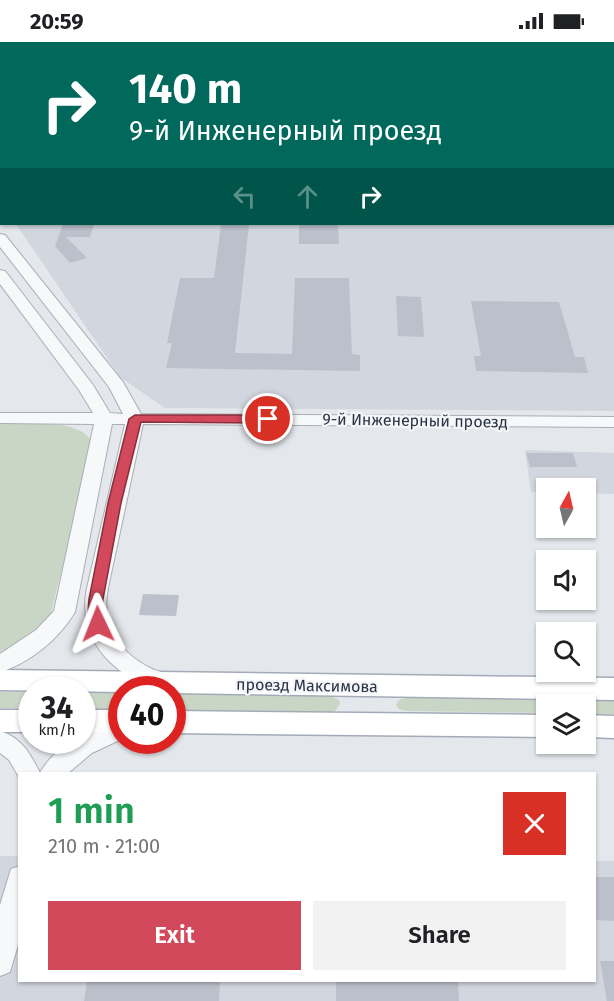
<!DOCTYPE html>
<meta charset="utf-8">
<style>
body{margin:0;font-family:"Fira Sans",sans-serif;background:#f2f2f2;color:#202124;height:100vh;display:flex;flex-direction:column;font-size:22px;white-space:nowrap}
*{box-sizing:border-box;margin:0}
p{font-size:20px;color:#757577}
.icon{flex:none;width:33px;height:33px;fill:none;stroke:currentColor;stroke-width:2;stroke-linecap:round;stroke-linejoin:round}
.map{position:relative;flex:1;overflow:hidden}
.panel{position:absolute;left:18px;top:730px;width:578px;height:210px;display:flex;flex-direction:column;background:#fff;border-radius:0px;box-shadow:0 2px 4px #0004}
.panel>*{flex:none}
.guide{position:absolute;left:0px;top:0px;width:615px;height:183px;box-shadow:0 2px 4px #0004;background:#00695c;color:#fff;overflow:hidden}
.needle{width:39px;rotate:8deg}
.controls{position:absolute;left:536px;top:436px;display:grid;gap:12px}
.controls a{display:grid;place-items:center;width:60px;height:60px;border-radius:0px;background:#fff;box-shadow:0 2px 4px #0004;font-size:30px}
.speed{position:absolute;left:18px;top:634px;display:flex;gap:12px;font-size:30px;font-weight:700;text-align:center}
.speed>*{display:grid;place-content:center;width:78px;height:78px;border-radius:50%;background:#fff;box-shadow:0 2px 4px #0004;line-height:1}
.speed small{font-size:15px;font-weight:400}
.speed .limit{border:9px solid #d22;background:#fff;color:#111}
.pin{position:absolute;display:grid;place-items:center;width:51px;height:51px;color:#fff;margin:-26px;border:3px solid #fff;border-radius:50%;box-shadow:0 2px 6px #0007}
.me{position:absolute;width:66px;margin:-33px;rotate:358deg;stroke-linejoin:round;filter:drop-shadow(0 0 4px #0008)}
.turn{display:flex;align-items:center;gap:21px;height:126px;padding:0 30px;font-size:27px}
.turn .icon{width:78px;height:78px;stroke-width:2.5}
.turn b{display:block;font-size:42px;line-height:51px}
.lanes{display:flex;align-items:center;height:57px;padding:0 30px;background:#0003;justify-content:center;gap:30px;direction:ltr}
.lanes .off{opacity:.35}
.round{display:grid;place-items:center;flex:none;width:63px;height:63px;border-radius:0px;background:#f2f2f2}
.overview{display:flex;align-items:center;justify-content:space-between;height:102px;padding:0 30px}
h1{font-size:36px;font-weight:600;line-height:45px;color:#1e9e55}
.cta{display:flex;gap:12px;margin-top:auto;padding:12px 30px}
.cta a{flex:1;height:69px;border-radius:0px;background:#d1495b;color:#fff;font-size:24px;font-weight:600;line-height:69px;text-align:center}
.cta a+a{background:#f2f2f2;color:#202124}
.status{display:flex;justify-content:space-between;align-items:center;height:42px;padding:0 30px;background:#fff;direction:ltr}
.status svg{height:16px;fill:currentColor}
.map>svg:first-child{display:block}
.built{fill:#d2d6de}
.green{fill:#c9d6c5}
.building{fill:#bbc0ca}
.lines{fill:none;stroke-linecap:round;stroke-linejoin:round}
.minor-casing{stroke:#a9aeb7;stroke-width:2}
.major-casing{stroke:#a3abb8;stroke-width:3}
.minor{fill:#f7f8fa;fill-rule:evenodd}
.major{fill:#fff;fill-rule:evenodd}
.route{fill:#d1495b;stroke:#882f3b;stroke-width:1.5}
.labels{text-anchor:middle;stroke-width:4.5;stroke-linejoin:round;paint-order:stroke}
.street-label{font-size:16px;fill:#2b3445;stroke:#f4f6f9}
</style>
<div class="status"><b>20:59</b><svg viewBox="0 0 49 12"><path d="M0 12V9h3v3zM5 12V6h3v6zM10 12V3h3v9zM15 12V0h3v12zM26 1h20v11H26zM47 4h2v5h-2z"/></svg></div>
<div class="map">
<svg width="614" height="959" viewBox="0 0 614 959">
<rect width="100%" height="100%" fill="#e4e7ec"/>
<path class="built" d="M118 0H420L423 1H110Z
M614 97V369L165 366 120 335 16 182H614Z
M525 408 614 411V452L585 451V447H546V451L531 450Z
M0 814H19L20 939H594V819H614V959H0Z"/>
<path class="green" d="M0 382C25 382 80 375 93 401L50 575 34 593 0 610Z
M0 650H31V666H0Z
M83 651H121V668L83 667Z
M173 652 331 654 339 658 340 662 335 669 330 670 173 668Z
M405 656 614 658V672H585V663H546V671L406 669 399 667 396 663 399 658Z"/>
<path class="building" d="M63 182H94L90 195H66L87 216 70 221 55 204Z
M299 182H338L339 202H299Z
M221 183H249L235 311 292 312 295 236H349L352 312 360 313V329L166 326 172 301H167L180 236H214Z
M396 254 421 255 424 295 398 294Z
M471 259 559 260 575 315H584L588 331 476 329 474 314H481Z
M526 411H573L577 425H530Z
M143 552 179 553 176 574 139 573Z
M594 835H614V879L594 878Z
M600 919H614V959H607Z
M87 939H220L219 959H84Z
M336 939H458L459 959H336Z"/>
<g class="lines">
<defs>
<path id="minor" d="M0 0H14L2 2 0 5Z
M457 0H469L470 2H458Z
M0 192 5 193 123 340 141 372 614 375V385L143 382 108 546C101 582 117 609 150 626 159 630 169 631 173 640L170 646C159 649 149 645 139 640 102 622 78 588 87 546L125 382H112L75 570C59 597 30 621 0 630V612L36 588 54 569 94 382 0 381V371H93L79 348 0 242V228L5 229 93 343 110 371 123 372 109 345 0 205Z
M122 678V697L92 711 67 732H20V737L9 718 0 711V689C22 696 30 711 40 731 48 716 66 699 82 699L84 693Z
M20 824V896L10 930 0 934V863L11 827Z"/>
<path id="major" d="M0 628 614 636V658L172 651V648H122V650L0 648Z
M0 668H32V690H0Z
M82 668H122V690H82Z
M172 669 546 673V695L172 691Z
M585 673 614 674V696L585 695Z"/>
</defs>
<use href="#minor" class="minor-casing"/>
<use href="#major" class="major-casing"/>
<use href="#minor" class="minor"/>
<use href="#major" class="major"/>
</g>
<path class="route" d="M135 373H268L274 377 268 381 141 380 121 461 103 557 102 570 105 582 103 586H93C87 577 88 568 89 557L108 461 129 377Z"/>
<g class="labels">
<g class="street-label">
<text transform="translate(415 378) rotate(1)" y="6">9-й Инженерный проезд</text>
<text transform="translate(307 643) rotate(1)" y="6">проезд Максимова</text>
</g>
</g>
</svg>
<div class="controls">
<a><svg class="needle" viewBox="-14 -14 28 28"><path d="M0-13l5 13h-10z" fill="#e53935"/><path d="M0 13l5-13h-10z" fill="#757577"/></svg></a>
<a><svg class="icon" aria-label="sound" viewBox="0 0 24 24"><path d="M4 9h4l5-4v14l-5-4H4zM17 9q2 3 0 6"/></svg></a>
<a><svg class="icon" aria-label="search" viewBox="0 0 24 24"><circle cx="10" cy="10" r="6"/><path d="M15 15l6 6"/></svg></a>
<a><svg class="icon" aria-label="layers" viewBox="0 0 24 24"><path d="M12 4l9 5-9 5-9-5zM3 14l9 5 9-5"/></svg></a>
</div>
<div class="speed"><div>34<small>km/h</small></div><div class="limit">40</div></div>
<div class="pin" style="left:268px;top:377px;background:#d93025"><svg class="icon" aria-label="arrive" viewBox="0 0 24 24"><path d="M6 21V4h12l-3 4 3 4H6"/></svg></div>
<svg class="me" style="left:98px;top:582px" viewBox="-20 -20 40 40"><path d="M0-17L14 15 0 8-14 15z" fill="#d1495b" stroke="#fff" stroke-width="4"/></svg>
<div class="guide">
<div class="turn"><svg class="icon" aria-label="right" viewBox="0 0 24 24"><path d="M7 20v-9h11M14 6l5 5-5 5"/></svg><div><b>140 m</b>9-й Инженерный проезд</div></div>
<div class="lanes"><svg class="icon off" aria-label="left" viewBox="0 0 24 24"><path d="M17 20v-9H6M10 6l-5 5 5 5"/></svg><svg class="icon off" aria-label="ahead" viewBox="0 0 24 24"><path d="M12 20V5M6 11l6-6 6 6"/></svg><svg class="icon" aria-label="right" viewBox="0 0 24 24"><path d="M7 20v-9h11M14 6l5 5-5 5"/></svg></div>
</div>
<section class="panel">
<div class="overview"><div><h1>1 min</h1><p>210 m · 21:00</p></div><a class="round" style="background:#d93025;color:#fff"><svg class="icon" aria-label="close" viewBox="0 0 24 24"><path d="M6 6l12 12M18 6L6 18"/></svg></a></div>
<div class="cta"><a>Exit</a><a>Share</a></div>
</section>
</div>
